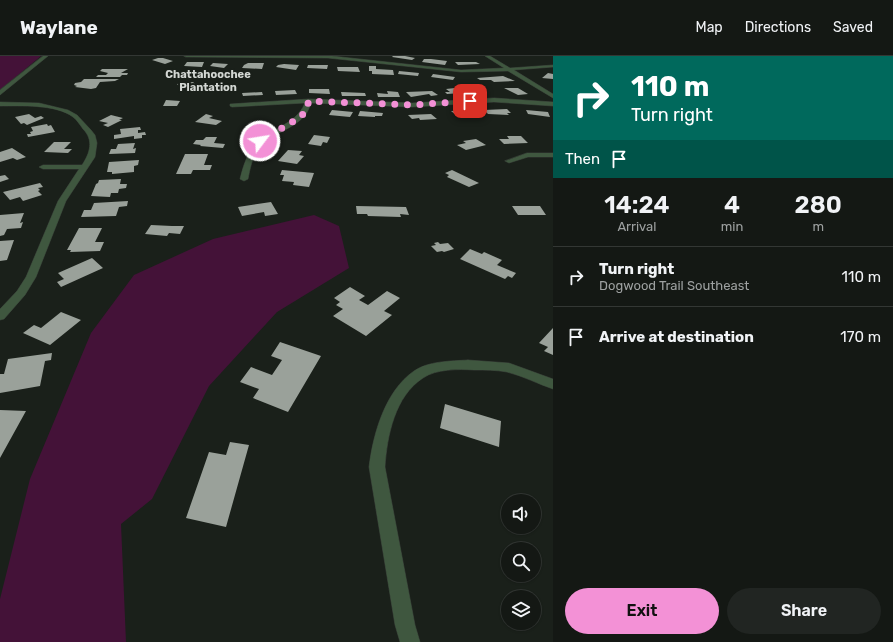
<!DOCTYPE html>
<style>
body{margin:0;font-family:Rubik,sans-serif;background:#212522;color:#f1f3f6;height:100vh;display:flex;flex-direction:column;font-size:15px;white-space:nowrap}
*{box-sizing:border-box;margin:0}
p{font-size:13px;color:#9da0a0}
.icon{flex:none;width:22px;height:22px;fill:none;stroke:currentColor;stroke-width:2;stroke-linecap:round;stroke-linejoin:round}
.map{position:relative;flex:1;overflow:hidden}
.details{display:flex;flex-direction:column;background:#141814;width:340px}
.details>*{flex:none}
.guide{background:#00695c;color:#fff;overflow:hidden}
.fabs{position:absolute;left:501px;top:438px;display:grid;gap:8px}
.fabs a{display:grid;place-items:center;width:40px;height:40px;border-radius:50%;background:#141814;box-shadow:0 1px 3px #0004,0 0 0 1px #333734;font-size:20px}
.pin{position:absolute;display:grid;place-items:center;width:34px;height:34px;color:#fff;margin:-17px;border-radius:8px;box-shadow:0 2px 6px #0006}
.me{position:absolute;width:44px;margin:-22px;rotate:59deg;stroke-linejoin:round;filter:drop-shadow(0 0 3px #0008)}
.turn{display:flex;align-items:center;gap:14px;height:84px;padding:0 12px;font-size:18px}
.turn .icon{width:52px;height:52px;stroke-width:2.5}
.turn b{display:block;font-size:28px;line-height:34px}
.then{display:flex;align-items:center;height:38px;padding:0 12px;background:#0003;gap:8px;font-size:15px}
.eta{display:flex;justify-content:space-evenly;align-items:center;height:68px;text-align:center}
.eta b{font-size:24px;font-weight:600;line-height:28px}
.primary-button{display:flex;gap:8px;margin-top:auto;padding:8px 12px}
.primary-button a{flex:1;height:46px;border-radius:24px;background:#f391d6;color:#111;font-size:16px;font-weight:600;line-height:46px;text-align:center}
.primary-button a+a{background:#212522;color:#f1f3f6}
ul{padding:0;list-style:none}
li{display:flex;align-items:center;gap:12px;height:60px;padding:0 12px;border-top:1px solid #333734}
li div{flex:1}
li b{display:block;font-size:15px}
li em{font-style:normal}
header{display:flex;align-items:center;gap:24px;box-sizing:border-box;height:56px;padding:0 20px;background:#141814;border-bottom:1px solid #333734}
header strong{font-size:19px}
nav{display:flex;gap:22px;margin-inline-start:auto;font-size:14px}
main{display:flex;flex:1;min-height:0}
.map>svg:first-child{display:block}
.green{fill:#441238}
.building{fill:#9aa19a}
.lines{fill:none;stroke-linecap:round;stroke-linejoin:round}
.street-casing{stroke:#343a34;stroke-width:1}
.street{fill:#3f573f;fill-rule:evenodd}
.route{stroke:#f391d6;stroke-width:7;stroke-dasharray:0 12.6}
.labels{text-anchor:middle;stroke-width:4;stroke-linejoin:round;paint-order:stroke}
.far-neighbourhood-label{font-size:11px;font-weight:bold;fill:#d3d7d3;stroke:#1a201a}
</style>
<header>
<strong>Waylane</strong>
<nav><a>Map</a><a>Directions</a><a>Saved</a></nav>
</header>
<main>
<div class="map">
<svg width="553" height="586" viewBox="0 0 553 586">
<rect width="100%" height="100%" fill="#1a201a"/>
<path class="green" d="M0 0H41L0 34Z
M314 159 339 170 349 212 277 256 209 330 152 443 121 468 126 586H0V543L30 423 91 277 134 219 213 183Z"/>
<path class="building" d="M393 0H405L415 2 412 4 392 1Z
M158 2H163L173 5 165 8 152 4Z
M424 3H431L447 5 445 9 422 6Z
M187 6H204L202 11 184 10Z
M455 6H476L480 8 458 9Z
M213 7 228 8 224 12 210 10Z
M248 7H264L262 13 242 12 244 9Z
M284 8 299 9 296 14 276 11 278 9Z
M308 9H328L327 13 307 12Z
M369 10H376V13L393 14 394 19 372 18V15H369Z
M337 11H358L360 16 338 15Z
M102 13H128L121 17H128L127 19H122L120 21H96L98 19H106L108 17 100 15Z
M399 15 419 17 418 20 398 18Z
M548 17 553 18V23L542 22Z
M433 18 455 21 453 24 431 21Z
M503 20 515 25 494 26 491 24H480L477 22Z
M84 23H119L115 25 100 26 96 32 91 33 75 31 77 30 74 29 75 27 81 26Z
M193 26 195 28 179 30 177 28Z
M455 32 473 33 477 36 447 38 445 36H450L446 33Z
M504 32H518L528 38 518 39Z
M309 33H329L330 38 309 37Z
M295 34 297 38 276 39 275 35Z
M387 35 398 36 400 41H378L377 37 388 38Z
M432 35 438 39 431 40 429 38 411 41 406 36Z
M262 36 263 39 243 40 242 37Z
M341 36 365 37 366 40H342Z
M166 44 180 45 177 50H163Z
M507 53 511 57H507L509 59 488 58 484 54Z
M332 54 353 56 350 61 329 59Z
M473 54 480 60 465 61 462 59H456L451 55Z
M526 54 548 56 550 61 528 58Z
M360 55 383 57 382 60H375V61L358 60Z
M29 58 35 62 41 60 44 62 27 69 24 67 21 68 15 61Z
M206 58 213 60 209 62 222 65 216 69 195 66Z
M431 58 437 63 420 64 419 62 412 63 408 59Z
M111 59 123 62 119 64H122L108 71 103 69 108 67 99 65Z
M47 68 48 70 51 69 55 76 28 81 27 78H31L30 76 33 75 31 71Z
M140 71 141 74H138V77L145 76 146 79H142V82L134 83V80L114 83V79L121 78 120 73Z
M314 79 330 81 327 87 323 86 321 90 308 88Z
M507 80H521L528 87 504 88 499 83H509Z
M206 81H217L214 87 225 88 223 92 200 90 201 89 193 88 196 84H203Z
M476 83 486 89 466 94 457 89 466 87 463 85Z
M54 86H71L64 93H72L68 97 44 96Z
M135 87 133 93 136 92 135 97 109 98 111 93H116L118 88Z
M12 92 26 101 17 104 13 102 0 106V96Z
M288 94 302 95 299 99 304 100 297 108 278 105Z
M185 98H208L204 109H212L210 114H193L191 118H176Z
M139 104 138 109 134 110V116L112 118V116H107L109 106Z
M282 114 314 117 309 131 293 129 294 126 282 125 284 119H280Z
M452 114 479 127 469 131 447 121 449 119 445 117Z
M5 119 9 123 0 126V120Z
M121 123 120 128H127L126 132 119 133 118 137H111L110 141 91 140 96 128 98 127 99 124Z
M40 127 43 131 38 132 40 134 38 135 42 139 23 145 20 141 10 144 3 136Z
M128 145 127 150 119 151 116 160 81 161 84 154H91L94 147Z
M271 146 278 158 265 160 264 156 242 160 238 151Z
M356 150 406 151 409 159 400 158 401 161 368 160 367 158H357Z
M512 150H540L546 159H518Z
M24 157 20 167 23 166 21 172 7 173 4 179 0 180V159Z
M151 169 172 170H184L180 178 169 177 167 180 145 178Z
M79 172H102L95 186H104L100 195 70 196 71 194H67Z
M14 184 7 204 0 205V185Z
M438 186 440 188 448 187 454 193 444 196 442 195 437 196 431 190 436 189 434 187Z
M470 193 482 198 484 196 502 204 497 209 516 217 512 222 508 220 505 223 460 203Z
M92 202 103 212 61 231 57 226 64 223 58 217Z
M350 231 365 240 359 244 368 249 387 235 400 242 384 255 392 259 366 280 333 260 343 253 336 249 340 246 334 242Z
M61 256 81 264 50 289 23 277 34 269 41 272Z
M553 272V299L544 295 548 291 539 287Z
M280 286 321 300 288 356 253 342 259 333 240 326 251 311 272 319 282 304 271 300Z
M52 297 51 304 45 305 40 330 0 337V318H4L8 303Z
M445 348 501 365 499 391 440 372Z
M0 354 26 355 0 402Z
M230 386 249 389 226 471 186 462 209 396 226 399Z"/>
<g class="lines">
<defs>
<path id="street" d="M43 0H48L0 39V34Z
M184 0H332L461 14 504 12 485 0H490L510 12 553 9V11L514 14 553 38V42L508 15 461 16 328 2 186 1Z
M494 42 553 46V50L494 46 412 51 311 47C310 50 308 55 306 58 294 74 270 77 258 94 252 102 250 113 248 123L244 125 240 123C243 111 246 101 253 91 268 71 295 71 305 47L232 51 230 50V48L309 43 412 47Z
M0 46 39 47 68 54 77 59 91 74 95 79 97 87 95 101 66 145 36 221 25 239 4 263 0 264V253L17 235 26 221 58 145 79 113H43L39 111 43 109H82C90 97 94 84 83 73 80 69 77 64 73 61 56 48 21 50 0 50Z
M527 97H553V101H528L509 107 505 105Z
M468 304 509 307 553 323V333C538 328 523 320 507 316 496 314 485 314 474 314 458 313 436 313 423 322 395 340 387 380 385 411L415 569 420 586H400L395 569 369 411C373 378 385 335 414 315 428 305 451 305 468 304Z"/>
</defs>
<use href="#street" class="street-casing"/>
<use href="#street" class="street"/>
</g>
<g class="lines">
<path class="route" d="M260 85 299 62 304 57 309 45 412 49 470 45"/>
</g>
<g class="labels">
<g class="far-neighbourhood-label">
<text x="208" y="22">Chattahoochee<tspan x="208" dy="13">Plantation</tspan></text>
</g>
</g>
</svg>
<div class="fabs">
<a><svg class="icon" aria-label="sound" viewBox="0 0 24 24"><path d="M4 9h4l5-4v14l-5-4H4zM17 9q2 3 0 6"/></svg></a>
<a><svg class="icon" aria-label="search" viewBox="0 0 24 24"><circle cx="10" cy="10" r="6"/><path d="M15 15l6 6"/></svg></a>
<a><svg class="icon" aria-label="layers" viewBox="0 0 24 24"><path d="M12 4l9 5-9 5-9-5zM3 14l9 5 9-5"/></svg></a>
</div>
<div class="pin" style="left:470px;top:45px;background:#d93025"><svg class="icon" aria-label="arrive" viewBox="0 0 24 24"><path d="M6 21V4h12l-3 4 3 4H6"/></svg></div>
<svg class="me" style="left:260px;top:85px" viewBox="-20 -20 40 40"><circle r="17" fill="#f391d6" stroke="#fff" stroke-width="3"/><path d="M0-11L8 9 0 5-8 9z" fill="#fff"/></svg>
</div>
<section class="details">
<div class="guide">
<div class="turn"><svg class="icon" aria-label="right" viewBox="0 0 24 24"><path d="M7 20v-9h11M14 6l5 5-5 5"/></svg><div><b>110 m</b>Turn right</div></div>
<div class="then">Then<svg class="icon" aria-label="arrive" viewBox="0 0 24 24"><path d="M6 21V4h12l-3 4 3 4H6"/></svg></div>
</div>
<div class="eta">
<div><b>14:24</b><p>Arrival</p></div>
<div><b>4</b><p>min</p></div>
<div><b>280</b><p>m</p></div>
</div>
<ul>
<li><svg class="icon" aria-label="right" viewBox="0 0 24 24"><path d="M7 20v-9h11M14 6l5 5-5 5"/></svg><div><b>Turn right</b><p>Dogwood Trail Southeast</p></div><em>110 m</em></li>
<li><svg class="icon" aria-label="arrive" viewBox="0 0 24 24"><path d="M6 21V4h12l-3 4 3 4H6"/></svg><div><b>Arrive at destination</b></div><em>170 m</em></li>
</ul>
<div class="primary-button"><a>Exit</a><a>Share</a></div>
</section>
</main>
